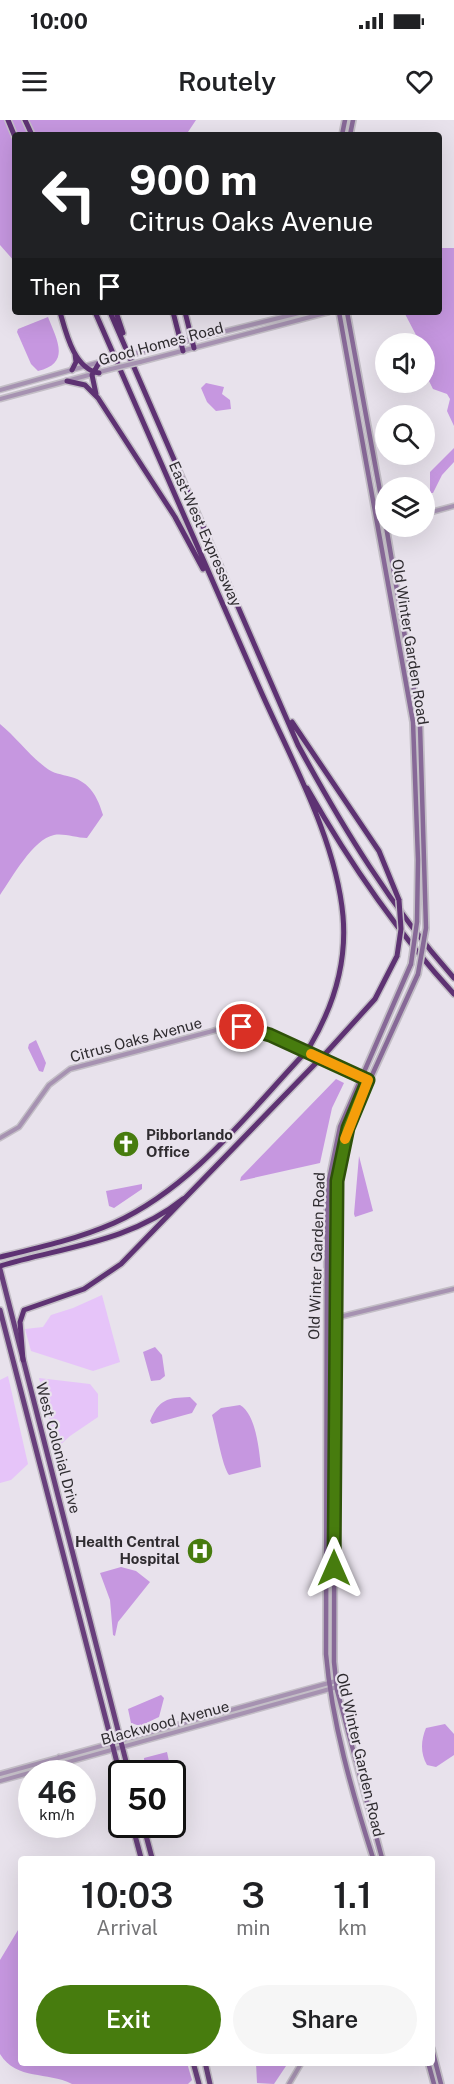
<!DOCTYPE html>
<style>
body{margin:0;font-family:"Public Sans",sans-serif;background:#f6f6f6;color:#202124;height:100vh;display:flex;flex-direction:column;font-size:22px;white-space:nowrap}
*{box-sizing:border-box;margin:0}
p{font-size:20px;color:#757577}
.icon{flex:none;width:33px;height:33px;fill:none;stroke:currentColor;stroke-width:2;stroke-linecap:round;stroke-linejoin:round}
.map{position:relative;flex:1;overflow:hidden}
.sheet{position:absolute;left:18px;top:1736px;width:417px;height:210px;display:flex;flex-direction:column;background:#fff;border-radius:6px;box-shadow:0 6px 24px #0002}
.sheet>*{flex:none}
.guide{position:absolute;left:12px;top:12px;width:430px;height:183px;border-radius:6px;box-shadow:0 6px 24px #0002;background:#202124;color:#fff;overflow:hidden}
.buttons{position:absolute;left:375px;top:213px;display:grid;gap:12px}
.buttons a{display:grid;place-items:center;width:60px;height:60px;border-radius:50%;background:#fff;box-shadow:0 6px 24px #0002;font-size:30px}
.speed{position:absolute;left:18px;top:1640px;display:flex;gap:12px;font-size:30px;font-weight:700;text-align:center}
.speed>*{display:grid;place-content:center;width:78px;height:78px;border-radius:50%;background:#fff;box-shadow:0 6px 24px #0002;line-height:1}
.speed small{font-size:15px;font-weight:400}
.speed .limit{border:3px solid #111;border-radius:9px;background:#fff;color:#111}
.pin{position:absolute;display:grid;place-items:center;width:51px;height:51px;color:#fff;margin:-26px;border:3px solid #fff;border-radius:50%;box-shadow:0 2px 6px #0007}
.me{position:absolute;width:66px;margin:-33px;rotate:0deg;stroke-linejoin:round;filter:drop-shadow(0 0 4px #0008)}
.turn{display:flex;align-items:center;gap:21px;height:126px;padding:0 18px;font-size:27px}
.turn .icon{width:78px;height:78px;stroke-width:2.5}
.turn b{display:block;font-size:42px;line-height:51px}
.then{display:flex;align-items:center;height:57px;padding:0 18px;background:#0003;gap:12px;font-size:22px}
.eta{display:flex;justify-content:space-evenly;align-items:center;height:102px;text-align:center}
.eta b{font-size:36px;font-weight:600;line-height:42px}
.button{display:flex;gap:12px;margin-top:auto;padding:12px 18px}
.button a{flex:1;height:69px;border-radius:36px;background:#477c0e;color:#fff;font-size:24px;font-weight:600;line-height:69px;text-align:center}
.button a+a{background:#f6f6f6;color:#202124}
.status{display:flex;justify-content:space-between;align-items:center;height:42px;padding:0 30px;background:#fff;direction:ltr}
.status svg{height:16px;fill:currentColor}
header{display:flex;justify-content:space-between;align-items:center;height:78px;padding:0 18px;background:#fff;font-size:27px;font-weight:600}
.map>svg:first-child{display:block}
.green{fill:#e6c4f9}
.water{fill:#c697e0}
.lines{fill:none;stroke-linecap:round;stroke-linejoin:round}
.tertiary-casing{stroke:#c3bec6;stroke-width:7}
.secondary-casing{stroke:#c3bec6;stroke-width:8}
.trunk-casing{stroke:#c3bec6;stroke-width:8}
.motorway-casing{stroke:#c3bec6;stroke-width:8}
.tertiary{stroke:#a692b1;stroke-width:4}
.secondary{stroke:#876997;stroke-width:4.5}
.trunk{stroke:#683f7c;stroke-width:5}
.motorway{stroke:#5e3273;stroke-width:5}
.tertiary-bridge-casing{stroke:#c3bec6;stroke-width:7;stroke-linecap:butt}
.secondary-bridge-casing{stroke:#c3bec6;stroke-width:8;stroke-linecap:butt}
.motorway-bridge-casing{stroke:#c3bec6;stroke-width:8;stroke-linecap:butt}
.tertiary-bridge{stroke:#a692b1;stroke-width:4}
.secondary-bridge{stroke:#876997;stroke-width:4.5}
.motorway-bridge{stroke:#5e3273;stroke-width:5}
.route-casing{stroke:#2e5109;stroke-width:15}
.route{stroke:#477c0e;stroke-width:10}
.slow{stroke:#f59e0b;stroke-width:10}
.labels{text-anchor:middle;stroke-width:4.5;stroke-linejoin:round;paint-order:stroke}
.street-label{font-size:15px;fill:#2f2c30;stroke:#e8e2ec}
.poi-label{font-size:15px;font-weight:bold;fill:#2f2c30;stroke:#e8e2ec;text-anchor:start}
</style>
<div class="status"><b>10:00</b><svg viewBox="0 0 49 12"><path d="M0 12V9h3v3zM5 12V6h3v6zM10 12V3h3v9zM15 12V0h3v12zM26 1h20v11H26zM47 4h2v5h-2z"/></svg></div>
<header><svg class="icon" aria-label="menu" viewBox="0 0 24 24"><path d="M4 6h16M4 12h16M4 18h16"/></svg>Routely<svg class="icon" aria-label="heart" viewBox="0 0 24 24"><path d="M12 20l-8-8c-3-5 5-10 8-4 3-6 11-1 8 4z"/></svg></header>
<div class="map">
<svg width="454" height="1964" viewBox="0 0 454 1964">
<rect width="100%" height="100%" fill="#e8e2ec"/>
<path class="green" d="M102 1175 120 1242 93 1251 31 1231 25 1209 43 1207 51 1195 73 1188Z
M8 1256 28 1344 11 1360 0 1363V1260Z
M39 1258 90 1264 98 1274V1297L70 1316 57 1328Z"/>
<path class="water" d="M0 0H196L186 15H15V142L0 125Z
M440 128H454V306L447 291 450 279 447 274 433 269 428 259 424 224 416 215 404 192H440Z
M48 197C57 220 71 243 38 251L31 244 17 212 18 209Z
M206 263 224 267 222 274 230 280 231 289 216 291 207 282 201 268Z
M454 328V342L442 355 433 373H430V352Z
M0 604C16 617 28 634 45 647 53 654 61 654 71 657 90 662 98 678 103 695L87 718C76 718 64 713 54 715 33 719 12 758 0 775Z
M36 920 46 943 43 952 39 951 28 928 29 924Z
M336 959 344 963 332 988 320 1043 240 1061 241 1057Z
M359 1036 373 1091 355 1097 354 1094Z
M142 1064V1069L114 1088 109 1086 106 1071Z
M155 1227 162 1235 165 1256 160 1260 151 1261 143 1232Z
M190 1277 197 1284 192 1293 152 1304 150 1301C159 1279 167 1278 190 1277Z
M240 1285C256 1294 259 1330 261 1347L229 1355C222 1346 216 1308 212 1295L221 1288Z
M121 1447 136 1451 150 1462 118 1502 115 1516 113 1515 110 1480 100 1453Z
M161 1575 164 1578 159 1597 140 1606 131 1603 128 1589Z
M445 1604 454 1614V1635L436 1647 427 1645C420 1633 421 1620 426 1608Z
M167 1632 170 1646 149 1653 145 1651 144 1638Z
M21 1805V1942L187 1943 192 1960 188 1964H72C47 1951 17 1961 0 1934V1840Z
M256 1943V1942L288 1943 274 1964 257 1963Z"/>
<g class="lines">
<defs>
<path id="tertiary" d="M137 233 303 192
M140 242 329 192
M0 270 107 240
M0 279 111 249
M424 394 454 386
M0 1018 19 1007 49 965 70 949 224 908 242 907 270 915 368 960
M327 1200 454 1169
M38 1648 56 1641 59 1637
M0 1654 336 1561
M0 1661 337 1567
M289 1964 302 1942"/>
<path id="secondary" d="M342 15 345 0
M350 15 353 0
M339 192 413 602 418 740 417 802
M347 192 386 404
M386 406 420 605 426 808
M373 1738C352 1672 332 1603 326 1534L327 1093 329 1060 340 1007 411 844
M382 1738 337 1570 334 1542 335 1087 337 1061 348 1008 418 854
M432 1929 441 1964
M428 1942 434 1964"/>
<path id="trunk" d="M0 1149 129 1653
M0 1190 122 1662
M132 1704 141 1738
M143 1704 152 1738
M193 1942 199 1964
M205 1942 210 1964"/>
<path id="motorway" d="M8 0 15 17
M25 0 32 15
M60 192C66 213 74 249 99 253
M95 192C150 317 204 442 259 567 290 638 336 718 343 796 347 842 333 887 310 926
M110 192 298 625C343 708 391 787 454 858
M116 192 123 213
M173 192 183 231
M185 192 194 228
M72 250 76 242 75 234
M67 261 85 265 98 278 175 397 203 449
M96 274 92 255 99 243
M292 602 379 731 399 780
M307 668C349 742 396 811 454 874
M326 933 375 879 397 836
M0 1137C38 1128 78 1119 114 1103 191 1068 246 996 302 936
M0 1146C63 1127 130 1122 183 1079
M23 1240 20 1202 24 1190 84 1169 121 1144 316 943"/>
</defs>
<use href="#tertiary" class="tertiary-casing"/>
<use href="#secondary" class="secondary-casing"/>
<use href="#trunk" class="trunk-casing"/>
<use href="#motorway" class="motorway-casing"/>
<use href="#tertiary" class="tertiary"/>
<use href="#secondary" class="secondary"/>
<use href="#trunk" class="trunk"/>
<use href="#motorway" class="motorway"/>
<defs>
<path id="tertiary-bridge" d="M107 240 137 233
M111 249 140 242"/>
<path id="secondary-bridge" d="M411 844 417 802
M418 854 426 808"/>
<path id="motorway-bridge" d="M397 836 401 809 399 780
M302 936 310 926
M316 943 326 933"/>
</defs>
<use href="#tertiary-bridge" class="tertiary-bridge-casing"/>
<use href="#secondary-bridge" class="secondary-bridge-casing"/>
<use href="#motorway-bridge" class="motorway-bridge-casing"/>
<use href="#tertiary-bridge" class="tertiary-bridge"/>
<use href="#secondary-bridge" class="secondary-bridge"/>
<use href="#motorway-bridge" class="motorway-bridge"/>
</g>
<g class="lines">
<defs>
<path id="route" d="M242 907 270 915 368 960 348 1008 337 1061 334 1448"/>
</defs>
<use href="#route" class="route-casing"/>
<use href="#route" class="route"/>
<path class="slow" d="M311 934 368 960 345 1019"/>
</g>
<defs>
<symbol id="church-disc" viewBox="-11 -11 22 22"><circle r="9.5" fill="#477c0e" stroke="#e8e2ec"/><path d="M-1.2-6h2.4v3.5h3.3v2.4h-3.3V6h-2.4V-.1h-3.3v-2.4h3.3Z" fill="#fff"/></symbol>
<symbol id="hospital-disc" viewBox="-11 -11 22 22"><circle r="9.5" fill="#477c0e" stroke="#e8e2ec"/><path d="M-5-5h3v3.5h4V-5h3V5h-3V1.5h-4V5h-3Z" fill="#fff"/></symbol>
</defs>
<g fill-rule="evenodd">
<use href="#church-disc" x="111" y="1009" width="30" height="30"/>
<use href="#hospital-disc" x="185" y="1416" width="30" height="30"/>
</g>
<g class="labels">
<g class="street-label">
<text transform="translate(161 224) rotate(-15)" y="5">Good Homes Road</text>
<text transform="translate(205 414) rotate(66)" y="5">East-West Expressway</text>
<text transform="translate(410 522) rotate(81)" y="5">Old Winter Garden Road</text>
<text transform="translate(136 920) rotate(-15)" y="5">Citrus Oaks Avenue</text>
<text transform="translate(317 1136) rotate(-88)" y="5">Old Winter Garden Road</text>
<text transform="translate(58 1328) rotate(75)" y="5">West Colonial Drive</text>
<text transform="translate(165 1603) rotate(-15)" y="5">Blackwood Avenue</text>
<text transform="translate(360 1635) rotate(77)" y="5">Old Winter Garden Road</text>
</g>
<g class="poi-label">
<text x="146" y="1020">Pibborlando<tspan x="146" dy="17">Office</tspan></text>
<text x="180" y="1427" text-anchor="end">Health Central<tspan x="180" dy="17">Hospital</tspan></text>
</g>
</g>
</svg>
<div class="buttons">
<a><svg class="icon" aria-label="sound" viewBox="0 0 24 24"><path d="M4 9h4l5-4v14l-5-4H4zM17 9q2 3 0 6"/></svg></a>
<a><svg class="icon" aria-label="search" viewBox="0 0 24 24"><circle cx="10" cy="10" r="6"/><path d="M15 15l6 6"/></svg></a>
<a><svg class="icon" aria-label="layers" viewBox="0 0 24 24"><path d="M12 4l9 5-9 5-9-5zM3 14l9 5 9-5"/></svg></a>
</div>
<div class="speed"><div>46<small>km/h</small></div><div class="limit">50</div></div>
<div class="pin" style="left:242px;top:907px;background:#d93025"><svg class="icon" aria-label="arrive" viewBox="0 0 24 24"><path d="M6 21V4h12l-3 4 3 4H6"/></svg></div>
<svg class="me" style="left:334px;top:1448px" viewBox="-20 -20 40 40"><path d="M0-17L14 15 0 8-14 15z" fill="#477c0e" stroke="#fff" stroke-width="4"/></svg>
<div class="guide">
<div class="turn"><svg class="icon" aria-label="left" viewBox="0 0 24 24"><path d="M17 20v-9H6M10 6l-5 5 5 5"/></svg><div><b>900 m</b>Citrus Oaks Avenue</div></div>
<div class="then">Then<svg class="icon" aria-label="arrive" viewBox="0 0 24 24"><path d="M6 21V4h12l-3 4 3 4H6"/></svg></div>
</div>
<section class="sheet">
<div class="eta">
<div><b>10:03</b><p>Arrival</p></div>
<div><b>3</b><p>min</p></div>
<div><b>1.1</b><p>km</p></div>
</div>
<div class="button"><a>Exit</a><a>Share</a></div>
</section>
</div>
